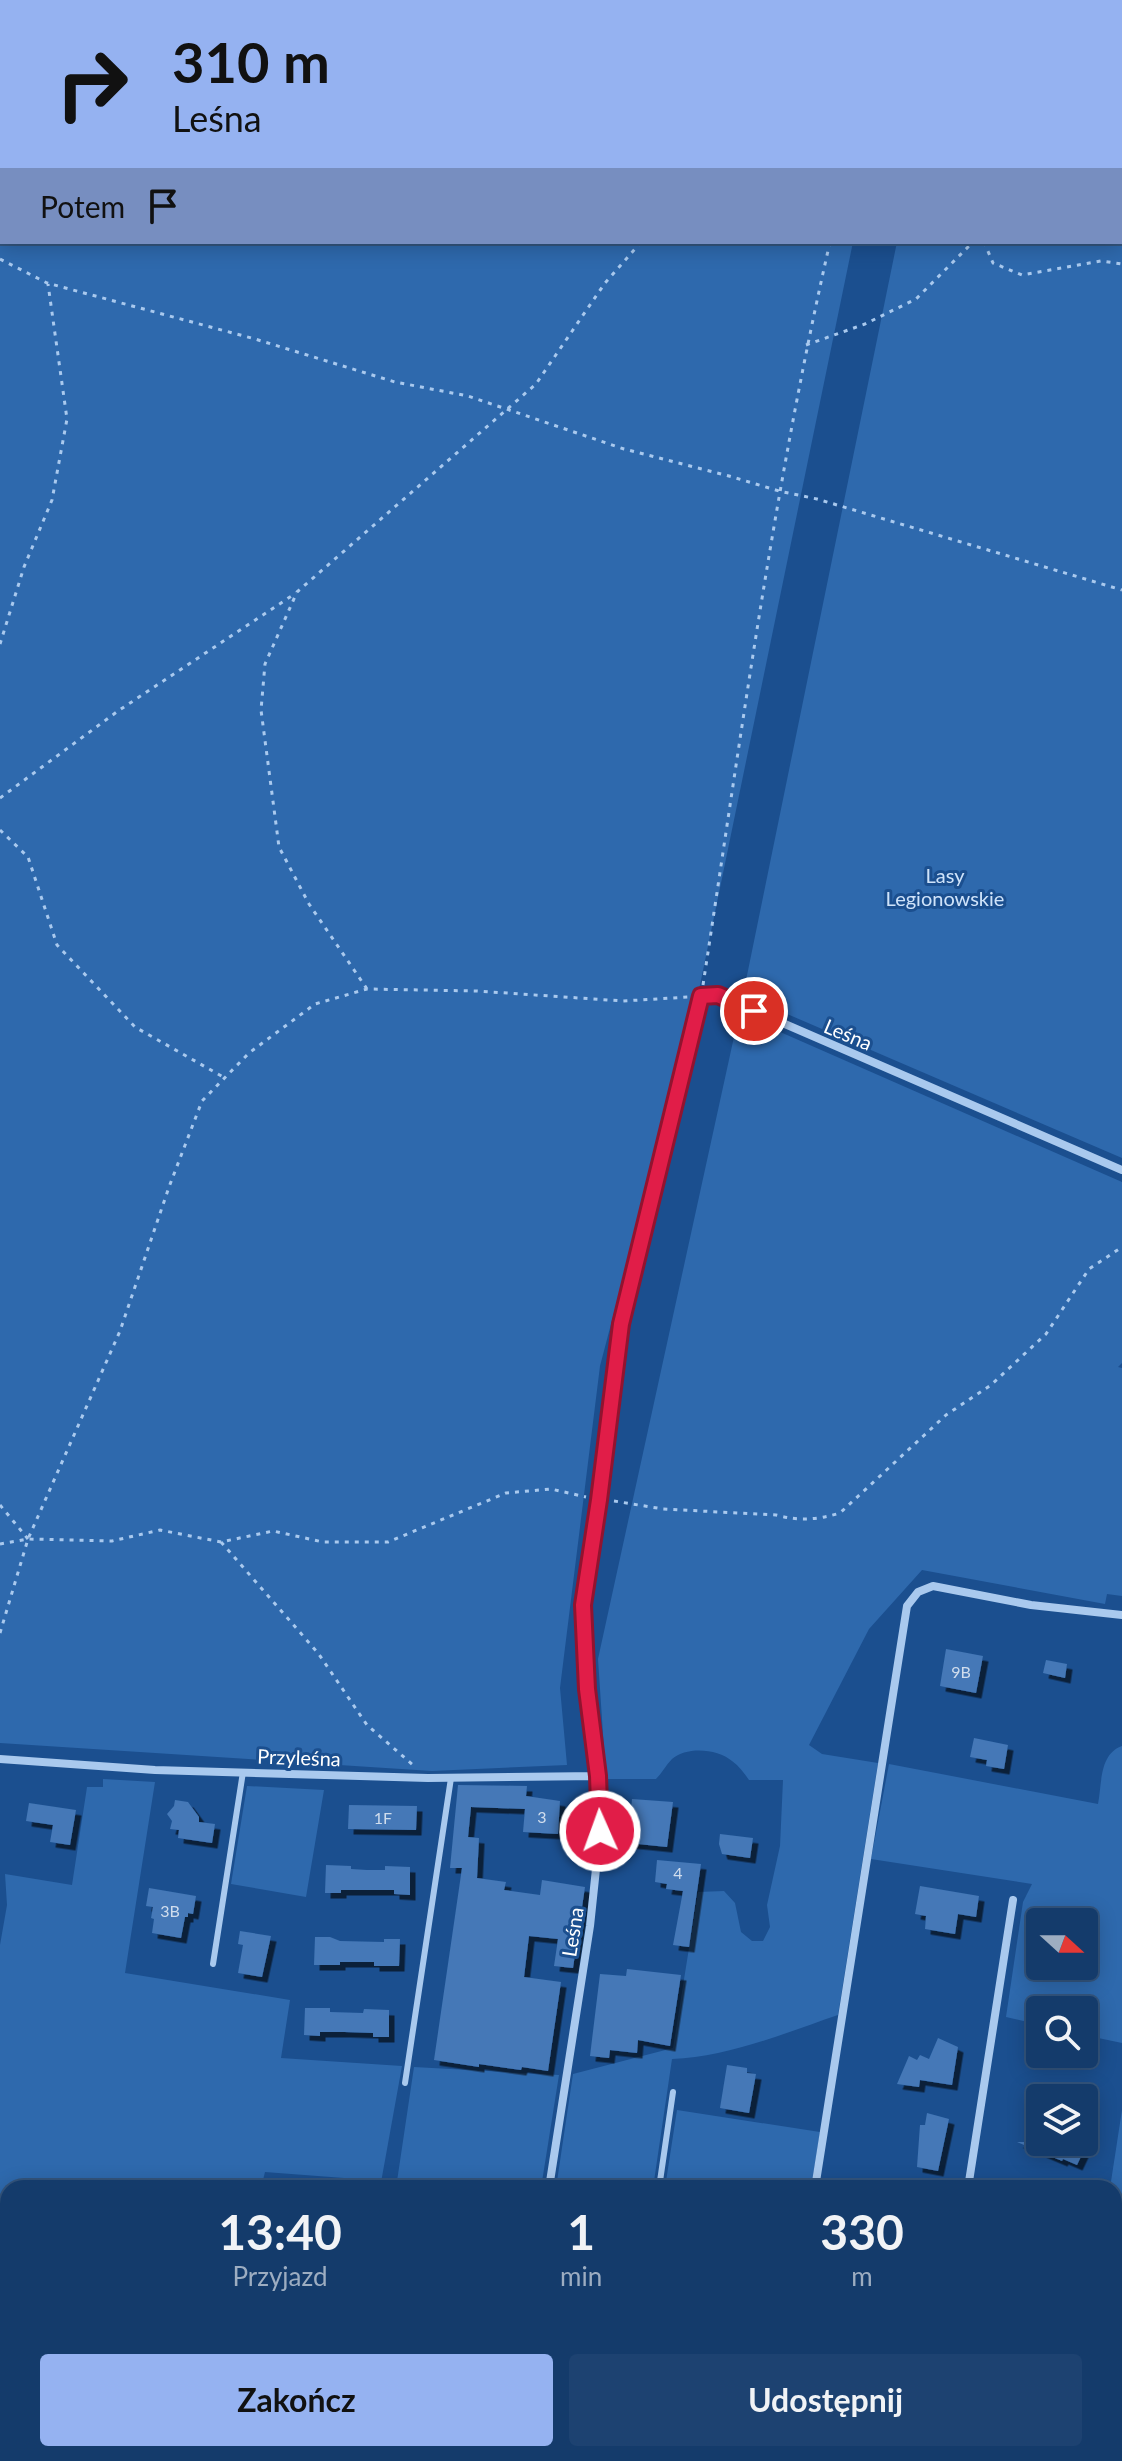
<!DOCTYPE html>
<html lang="pl">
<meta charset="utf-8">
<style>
body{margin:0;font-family:Lato,sans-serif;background:#1d4271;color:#f1f3f6;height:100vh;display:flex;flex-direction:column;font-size:30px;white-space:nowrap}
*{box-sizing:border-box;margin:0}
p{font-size:26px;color:#9dadc1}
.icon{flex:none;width:44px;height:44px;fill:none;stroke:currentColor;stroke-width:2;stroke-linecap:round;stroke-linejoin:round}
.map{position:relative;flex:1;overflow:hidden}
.sheet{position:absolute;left:0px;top:2180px;width:1122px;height:282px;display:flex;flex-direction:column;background:#143b6b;border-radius:24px 24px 0 0;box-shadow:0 4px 20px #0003,0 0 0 2px #33557e}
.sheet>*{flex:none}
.hud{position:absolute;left:0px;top:0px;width:1122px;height:244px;box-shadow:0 4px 20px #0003,0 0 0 2px #33557e;background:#95b2f1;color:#111;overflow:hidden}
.needle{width:52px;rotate:111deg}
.controls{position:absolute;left:1026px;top:1908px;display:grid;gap:16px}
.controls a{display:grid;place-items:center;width:72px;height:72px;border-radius:8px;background:#143b6b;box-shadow:0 4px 20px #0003,0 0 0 2px #33557e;font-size:40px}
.pin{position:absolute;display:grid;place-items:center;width:68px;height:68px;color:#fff;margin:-34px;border:4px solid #fff;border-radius:50%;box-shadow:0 2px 8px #0007}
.me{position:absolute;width:88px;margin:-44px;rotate:358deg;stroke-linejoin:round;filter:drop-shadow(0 0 6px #0008)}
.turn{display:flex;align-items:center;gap:28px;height:168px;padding:0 40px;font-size:36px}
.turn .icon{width:104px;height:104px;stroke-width:2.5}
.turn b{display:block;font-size:56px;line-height:68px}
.then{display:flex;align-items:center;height:76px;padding:0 40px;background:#0003;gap:16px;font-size:30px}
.eta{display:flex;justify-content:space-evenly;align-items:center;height:136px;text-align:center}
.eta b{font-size:48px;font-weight:700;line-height:56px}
.primary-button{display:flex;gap:16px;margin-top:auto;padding:16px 40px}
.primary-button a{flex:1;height:92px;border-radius:8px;background:#95b2f1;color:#111;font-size:32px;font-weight:700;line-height:92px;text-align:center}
.primary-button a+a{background:#1d4271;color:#f1f3f6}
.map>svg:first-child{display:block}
.green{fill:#2e69ad;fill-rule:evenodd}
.building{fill:#4478b7;filter:url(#shadow)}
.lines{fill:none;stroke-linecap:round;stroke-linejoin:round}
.path{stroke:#a9c9ee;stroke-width:3;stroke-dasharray:4 6;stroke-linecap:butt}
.lane{stroke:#a9c9ee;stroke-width:6}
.street{stroke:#a9c9ee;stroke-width:8}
.route-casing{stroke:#92132f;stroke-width:20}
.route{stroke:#e11d48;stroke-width:14}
.labels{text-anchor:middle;stroke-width:6;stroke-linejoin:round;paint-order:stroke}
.number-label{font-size:16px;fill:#d0dded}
.park-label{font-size:20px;fill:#cfe3fa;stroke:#1b4f8f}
.street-label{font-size:20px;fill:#fff;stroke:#1b4f8f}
</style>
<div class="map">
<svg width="1122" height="2461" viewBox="0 0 1122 2461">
<defs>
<filter id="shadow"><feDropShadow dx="5.5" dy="5.5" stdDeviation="0" flood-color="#0009"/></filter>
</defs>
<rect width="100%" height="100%" fill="#1b4f8f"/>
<path class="green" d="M0 0H880V2H2V242H853L700 985 600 1366 560 1688 567 1765 432 1771 0 1743Z
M930 0H1122V1158L743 995 897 242H1120V2H930Z
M739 1014 1122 1182V1363L1118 1367 1122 1368V1596L1107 1594 1105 1604 922 1570 869 1629 809 1745 822 1754 878 1763 838 2015C785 2033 728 2057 672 2059L653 2188H556L573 2074 673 2048 698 1892 724 1891 735 1903 741 1932 752 1941H763L770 1927 767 1905 780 1846 783 1780H749C744 1773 739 1766 732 1761 718 1749 687 1746 672 1759 666 1765 662 1773 656 1779H606L598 1659Z
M1122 1746V2043L1084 2035V2010H1040V2025L1006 2017 1023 1902 1032 1884 871 1859 889 1764 1098 1804C1102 1784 1099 1754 1122 1746ZM1040 1922H1084V1966H1040Z
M103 1779 155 1782 125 1973 290 2000 281 2058 402 2066 380 2188H342L344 2178 265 2172 261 2188H8V2284L0 2282V1945L7 1905 5 1874 72 1885 87 1787H103Z
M247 1786 324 1790 306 1897 231 1884Z
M414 2067 559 2075 541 2188H396Z
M677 2110 820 2132 811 2188H665Z
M1122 2110V2292L1114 2291V2188H1110Z
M1114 2295 1122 2297V2348L1114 2346Z
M647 2454H767L766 2461H670Z"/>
<path class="building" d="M946 1649 983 1656 976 1693 940 1686Z
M1046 1660 1067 1664 1065 1678 1043 1673Z
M974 1738 1008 1745 1004 1769 986 1766 987 1760 970 1757Z
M458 1785 527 1786 526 1796 560 1801 558 1834 523 1832 525 1809 471 1807 468 1837 479 1838 477 1878 506 1882 504 1890 540 1895 542 1880 585 1887 573 1968 554 1966 558 1939 529 1936 524 1977 561 1982 548 2071 522 2067 521 2070 479 2064V2067L434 2060 462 1868H450Z
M632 1799 673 1802 667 1847 628 1843Z
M175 1800 188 1802 199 1817V1822L215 1824 212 1843 178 1838 179 1830 170 1829 172 1821 167 1814 174 1806Z
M29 1803 76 1810 70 1845 50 1842 53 1825 26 1821Z
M349 1805 417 1806 416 1830 348 1829Z
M720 1834 753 1838 750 1858 722 1854 719 1844Z
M657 1860 701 1864 689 1947 673 1945 683 1891 666 1889 667 1884 655 1882Z
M326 1865 351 1866V1869L367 1870H385V1866L410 1867V1895L394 1894V1890H341V1893H325Z
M920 1886 979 1896 976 1917 958 1914 955 1934 925 1929 926 1916 915 1914Z
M149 1888 196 1896 193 1914 188 1913V1917H185L181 1938 152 1933 154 1919 151 1918 153 1907 146 1906Z
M240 1931 271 1936 262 1977 238 1973 243 1945 238 1944Z
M315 1937H330L340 1941 384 1942V1939H400L399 1966H374V1962H340V1965H314Z
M627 1969 681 1975 670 2046 638 2040 637 2053 610 2050 609 2058 590 2056 600 1974 626 1976Z
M305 2008H330V2012L363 2013 364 2009 389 2010V2037H373V2033L345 2032H320V2036L304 2035Z
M938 2038 958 2047 952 2085 920 2080 919 2087 897 2084 909 2056 917 2060 920 2055 929 2059Z
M727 2065 747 2068V2073L756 2074 749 2113 720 2108Z
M927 2113 949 2119 938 2171 917 2167 920 2125H925Z
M1017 2142H1070L1085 2148 1077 2165 1063 2159 1062 2161Z"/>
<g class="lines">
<path class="path" d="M750 0 753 2
M855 0 856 2
M774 2 776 0
M1120 59 1122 57
M1120 116 1122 117
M984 242 993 263 1022 275 1101 261 1122 264
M0 259 47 283 255 339 395 382 468 396 624 449 729 476 779 491 817 499 1122 590
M806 345 865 324 916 299 973 242
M0 644 24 567 52 500 67 419 48 284
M0 798 118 711 296 593
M0 830 28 857 57 945 135 1027 225 1078
M703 985C741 737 774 487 830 242
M367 989 309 904 279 847 261 710 265 664 297 592 536 384 605 283 641 242
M614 1501 663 1509 776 1515C799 1521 817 1520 840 1513L946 1415 991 1385 1046 1334 1089 1269 1122 1247
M0 1505 28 1539
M221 1542 318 1653 367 1725 413 1765
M0 1544 28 1539 112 1541 160 1530 221 1542 273 1531 323 1542H388L506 1493 551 1489 586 1497
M0 1633 28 1539 120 1331 169 1187 202 1101 249 1053 315 1004 367 989 477 991 623 1001 689 997"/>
<path class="lane" d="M213 1964 243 1772
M405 2083 451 1778
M659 2188 673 2092"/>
<path class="street" d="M0 1759 155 1770 428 1778 598 1776
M549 2188 590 1926 600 1831 598 1776 587 1689 583 1605 599 1500 621 1324 701 996 718 995 1122 1170
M815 2188 907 1606 918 1592 933 1586 1031 1605 1122 1615
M968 2188 1013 1900
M0 2448 1 2439 8 2441
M72 2454 106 2461
M605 2454 629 2461
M285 2461 309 2454
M505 2461 506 2454
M772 2461 773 2454
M924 2461 925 2454"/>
</g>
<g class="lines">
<defs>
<path id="route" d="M600 1831 598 1776 587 1689 583 1605 599 1500 621 1324 701 996 718 995 754 1011"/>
</defs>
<use href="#route" class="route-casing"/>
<use href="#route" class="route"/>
</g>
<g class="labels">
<g class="number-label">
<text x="961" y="1678">9B</text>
<text x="542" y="1823">3</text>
<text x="383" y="1824">1F</text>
<text x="678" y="1879">4</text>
<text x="170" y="1917">3B</text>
</g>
<g class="park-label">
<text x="945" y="883">Lasy<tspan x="945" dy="23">Legionowskie</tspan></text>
</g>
<g class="street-label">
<text transform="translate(848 1035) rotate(23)" y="7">Leśna</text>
<text transform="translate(299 1758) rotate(2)" y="7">Przyleśna</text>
<text transform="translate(573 1932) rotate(-81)" y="7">Leśna</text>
</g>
</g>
</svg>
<div class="controls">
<a><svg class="needle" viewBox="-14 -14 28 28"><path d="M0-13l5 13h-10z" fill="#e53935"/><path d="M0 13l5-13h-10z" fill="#9dadc1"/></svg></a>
<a><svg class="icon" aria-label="search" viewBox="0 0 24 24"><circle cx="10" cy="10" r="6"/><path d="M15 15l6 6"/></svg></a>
<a><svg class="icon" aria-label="layers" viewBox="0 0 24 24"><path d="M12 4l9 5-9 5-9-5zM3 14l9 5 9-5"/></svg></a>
</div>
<div class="pin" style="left:754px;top:1011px;background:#d93025"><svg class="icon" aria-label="arrive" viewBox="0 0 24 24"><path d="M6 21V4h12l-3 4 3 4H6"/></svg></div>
<svg class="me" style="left:600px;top:1831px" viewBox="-20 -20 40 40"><circle r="17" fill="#e11d48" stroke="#fff" stroke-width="3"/><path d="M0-11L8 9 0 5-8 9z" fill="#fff"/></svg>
<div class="hud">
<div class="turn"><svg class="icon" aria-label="right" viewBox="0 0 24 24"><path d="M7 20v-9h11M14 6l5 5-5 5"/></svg><div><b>310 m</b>Leśna</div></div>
<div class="then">Potem<svg class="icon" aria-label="arrive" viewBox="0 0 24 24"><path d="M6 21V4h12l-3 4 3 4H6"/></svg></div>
</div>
<section class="sheet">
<div class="eta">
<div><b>13:40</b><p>Przyjazd</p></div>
<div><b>1</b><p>min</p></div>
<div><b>330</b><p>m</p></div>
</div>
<div class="primary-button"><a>Zakończ</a><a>Udostępnij</a></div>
</section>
</div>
